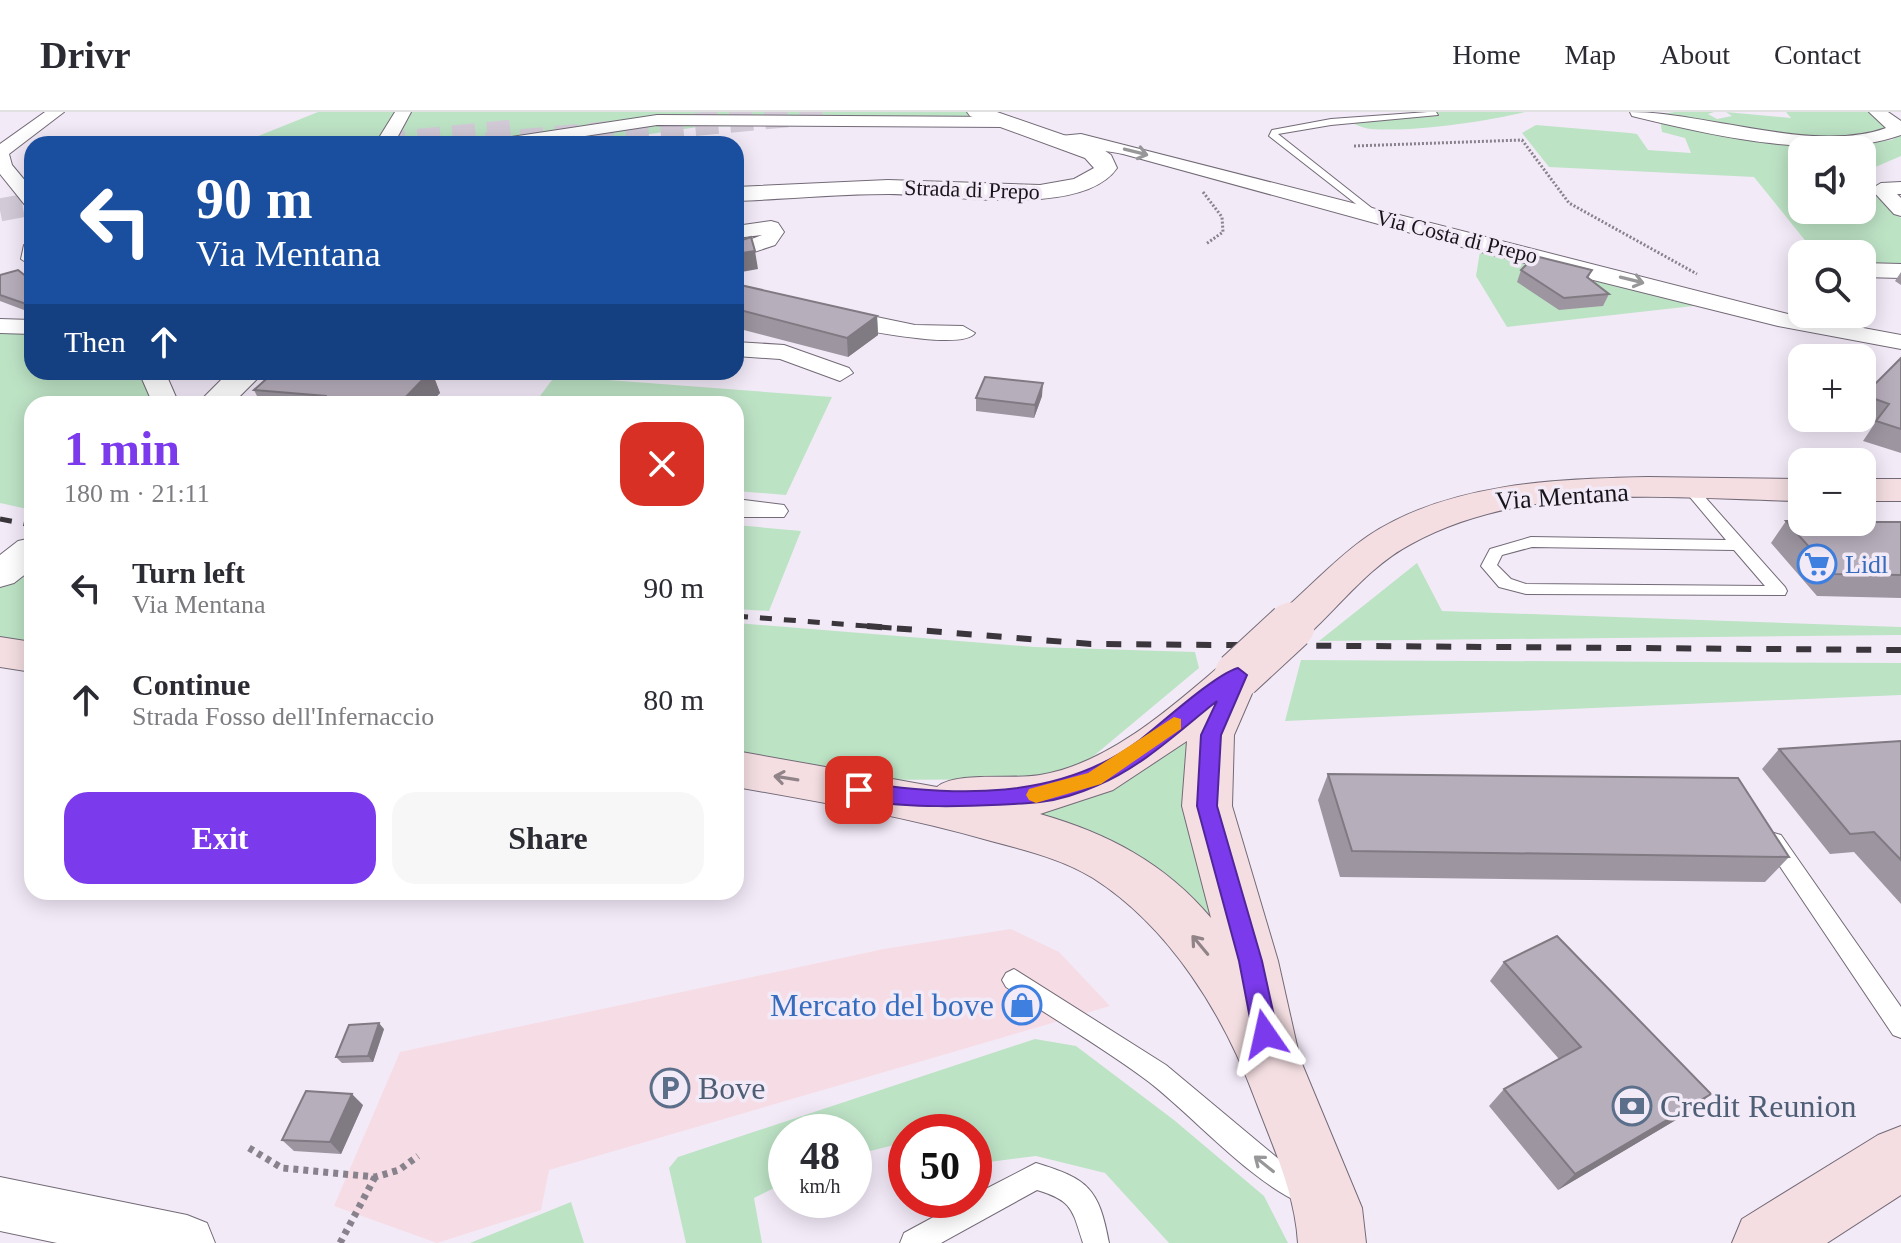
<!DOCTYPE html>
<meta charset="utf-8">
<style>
body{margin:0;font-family:"Times New Roman",serif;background:#f7f7f7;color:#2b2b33;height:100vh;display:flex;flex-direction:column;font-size:30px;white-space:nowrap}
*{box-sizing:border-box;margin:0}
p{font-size:26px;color:#7c7c81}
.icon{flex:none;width:44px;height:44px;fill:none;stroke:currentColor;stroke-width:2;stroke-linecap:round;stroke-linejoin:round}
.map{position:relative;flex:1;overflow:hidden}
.drawer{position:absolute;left:24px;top:284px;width:720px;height:504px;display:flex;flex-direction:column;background:#fff;border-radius:24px;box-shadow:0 4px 20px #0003}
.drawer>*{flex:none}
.banner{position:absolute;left:24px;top:24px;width:720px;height:244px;border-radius:24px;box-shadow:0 4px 20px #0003;background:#1a4fa0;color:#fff;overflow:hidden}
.fabs{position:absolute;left:1788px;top:24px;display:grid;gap:16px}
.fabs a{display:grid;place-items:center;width:88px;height:88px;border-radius:16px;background:#fff;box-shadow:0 4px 20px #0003;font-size:40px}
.speed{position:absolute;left:768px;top:1002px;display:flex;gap:16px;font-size:40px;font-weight:700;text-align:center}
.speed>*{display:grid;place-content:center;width:104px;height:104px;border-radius:50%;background:#fff;box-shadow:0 4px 20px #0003;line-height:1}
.speed small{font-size:20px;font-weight:400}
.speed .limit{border:12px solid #d22;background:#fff;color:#111}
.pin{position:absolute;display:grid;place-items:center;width:68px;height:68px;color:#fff;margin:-34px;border-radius:16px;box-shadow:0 4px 12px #0006}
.me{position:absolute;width:88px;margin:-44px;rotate:349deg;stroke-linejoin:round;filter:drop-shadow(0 0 6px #0008)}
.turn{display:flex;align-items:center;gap:28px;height:168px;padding:0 40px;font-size:36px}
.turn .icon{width:104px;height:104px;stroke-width:2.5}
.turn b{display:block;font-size:56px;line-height:68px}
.then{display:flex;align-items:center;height:76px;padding:0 40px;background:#0003;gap:16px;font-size:30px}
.round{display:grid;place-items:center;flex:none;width:84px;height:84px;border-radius:24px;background:#f7f7f7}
.headline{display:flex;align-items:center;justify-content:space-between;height:136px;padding:0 40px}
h1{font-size:48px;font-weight:800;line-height:60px;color:#7c3aed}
.primary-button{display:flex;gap:16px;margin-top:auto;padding:16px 40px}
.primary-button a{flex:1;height:92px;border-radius:24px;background:#7c3aed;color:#fff;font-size:32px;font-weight:800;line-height:92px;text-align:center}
.primary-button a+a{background:#f7f7f7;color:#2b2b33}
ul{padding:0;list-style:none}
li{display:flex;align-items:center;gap:24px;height:112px;padding:0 40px}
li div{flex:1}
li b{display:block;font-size:30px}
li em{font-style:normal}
header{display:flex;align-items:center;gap:48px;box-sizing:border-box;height:112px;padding:0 40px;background:#fff;border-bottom:2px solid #e1e1e2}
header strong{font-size:38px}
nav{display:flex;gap:44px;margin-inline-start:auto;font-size:28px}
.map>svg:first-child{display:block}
.commercial{fill:#f6dce4}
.green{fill:#bde3c5;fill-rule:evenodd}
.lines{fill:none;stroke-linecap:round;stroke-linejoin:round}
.motorway-tunnel{stroke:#d2cad7;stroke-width:23;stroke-dasharray:23 12;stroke-linecap:butt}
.service-casing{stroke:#736a77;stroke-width:2}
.minor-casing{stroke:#736a77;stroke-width:2}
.tertiary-casing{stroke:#736a77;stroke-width:2}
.secondary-casing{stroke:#736a77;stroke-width:2}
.path-far1{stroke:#88828c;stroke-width:3;stroke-dasharray:2 2;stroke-linecap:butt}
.path{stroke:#88828c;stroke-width:7;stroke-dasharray:5 5;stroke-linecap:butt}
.service{fill:#fff;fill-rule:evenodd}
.minor{fill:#fff;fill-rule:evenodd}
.tertiary{fill:#fff;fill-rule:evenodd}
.secondary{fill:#f4dee2;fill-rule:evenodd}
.rail-far1{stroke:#3a363c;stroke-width:5;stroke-dasharray:12 12;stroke-linecap:butt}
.rail{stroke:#3a363c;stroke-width:6;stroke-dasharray:15 15;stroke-linecap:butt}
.secondary-bridge-far1-casing{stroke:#736a77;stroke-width:39;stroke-linecap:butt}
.secondary-bridge-casing{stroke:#736a77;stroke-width:49;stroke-linecap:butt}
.secondary-bridge-far1{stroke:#f4dee2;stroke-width:37}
.secondary-bridge{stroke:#f4dee2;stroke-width:47}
.wall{fill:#9d96a1}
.shaded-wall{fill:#807a83}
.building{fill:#b7aebb;stroke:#807a83;stroke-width:2}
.oneway{stroke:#979698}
.oneway2{stroke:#918488}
.route{fill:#7c3aed;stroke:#51269a;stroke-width:2}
.slow{fill:#f59e0b}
.labels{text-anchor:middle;stroke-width:7;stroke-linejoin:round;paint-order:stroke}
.far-street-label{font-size:22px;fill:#18151a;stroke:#f3eaf8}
.street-label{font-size:26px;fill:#18151a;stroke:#f3eaf8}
.shop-label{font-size:26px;fill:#366cbe;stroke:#f3eaf8;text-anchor:start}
.near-shop-label{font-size:32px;fill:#366cbe;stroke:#f3eaf8;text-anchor:end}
.near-service-label{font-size:32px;fill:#4e5e75;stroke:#f3eaf8;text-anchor:start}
</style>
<header>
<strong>Drivr</strong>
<nav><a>Home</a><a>Map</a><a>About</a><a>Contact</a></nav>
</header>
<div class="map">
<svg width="1901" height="1131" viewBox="0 0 1901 1131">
<rect width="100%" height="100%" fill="#f3eaf8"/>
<path class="commercial" d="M1011 817 1059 840 1110 894 549 1058 541 1098 437 1131 334 1094 400 940 884 837Z"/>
<path class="green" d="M318 0H977L1005 10 698 15 582 32 246 29Z
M1429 0H1525C1483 10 1415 20 1371 17 1361 16 1351 10 1342 6Z
M1675 0H1714L1708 2 1717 7 1732 4 1726 0 1791 6 1786 0H1872L1895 19 1848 33 1892 28 1901 21V44L1873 56 1865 75 1901 106V152L1862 151V142H1816L1754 65 1549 55 1522 21 1536 13 1630 21 1637 22 1648 38 1691 41 1685 26 1662 20 1660 7 1654 3ZM1802 38H1862V98H1802Z
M1481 133 1720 191 1507 215 1476 164Z
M0 214 32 215V260H152L166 292H32V398L0 391Z
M555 264 832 285 786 383 736 379V292H534Z
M736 413 801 419 769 499 736 497Z
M1417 451 1442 499 1901 515V523L1319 529Z
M32 454V539L0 529V476Z
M736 511 1035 535 1195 540 1199 556 1066 667 853 668 736 650Z
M1301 548 1901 551V583L1285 609Z
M1204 607 1239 859 1025 703C1108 688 1143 665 1204 607Z
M1035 927 1076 934 1174 1008 1264 1084 1288 1131H1169L1105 1061 1036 1044 974 1052V1020H906V1035L898 1032 854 1043V1020H786V1070L754 1086 762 1131H686L669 1056 678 1045Z
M571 1090 584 1131H470Z"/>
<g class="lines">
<path class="motorway-tunnel" d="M383 32 513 19
M486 32 828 0
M0 98 32 92"/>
<defs>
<path id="service" d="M1428 0H1436L1438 3 1331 13 1278 22 1378 101V105L1374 106 1269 24 1272 18 1331 7Z
M1792 200 1812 203 1842 202 1812 211 1788 207 1786 204Z
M1691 374 1696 375 1785 475 1787 479 1785 483 1526 482 1499 475 1481 454 1490 437 1531 425 1726 428 1684 378ZM1532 435 1734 438 1765 474 1526 472 1511 467 1497 453 1502 443Z
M1774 721 1781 723 1901 895V926L1893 923 1767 735 1764 729 1767 723Z
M1014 857 1166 953 1281 1049 1312 1070 1316 1079 1312 1088 1303 1092C1252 1071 1195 1006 1149 970 1104 936 1053 907 1006 875L1002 868 1006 861Z
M1036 1051C1088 1067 1099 1076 1109 1131H1083C1072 1097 1073 1089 1037 1078L941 1131H900L904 1121 965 1088H974V1083Z"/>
<path id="minor" d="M45 0H64L9 42 12 53 32 77V95L25 93 0 62V32Z
M395 0H411L397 26 412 32H379L377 29Z
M1630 0C1707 0 1814 42 1886 16L1869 0H1888L1901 9V23C1826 50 1709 23 1632 4Z
M657 3 1005 5 1014 10 1005 15 657 13 533 32H489L498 27Z
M1081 22 1788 202 1901 223V237L1778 214 1473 138 1123 42C1110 39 1055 33 1051 29L1060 24Z
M1901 70V82H1897L1901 86V104L1894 102 1871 77 1881 71Z
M771 109 778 111 784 120 775 133 736 146V133L762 123 736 126V114Z
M32 132V154L21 147 24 133Z
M1862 151 1901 152V166L1862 165Z
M736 176 915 213 963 214 975 221C958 246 770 197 736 190Z
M0 207 32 208V222L0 221Z
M736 230 784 233 849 256 853 261 840 269 780 247 736 244Z
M139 260H165L179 292H153Z
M736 387 784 393 788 399 784 405H736Z
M0 1065 187 1103 207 1111 215 1131H57L0 1119Z"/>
<path id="tertiary" d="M967 0H997L1101 36 1111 43 1117 56C1082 107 945 82 889 82 838 82 787 87 736 89V75L888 68 1040 73 1074 67 1094 56 1085 46 970 4Z
M229 260H264L232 292H197Z
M32 426V457L14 471 0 475V443L18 429Z"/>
<path id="secondary" d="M1648 365 1802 367V389C1673 387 1528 368 1411 432 1371 453 1342 491 1310 521L1295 525 1280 521 1274 511 1280 501C1309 476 1336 446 1368 424 1448 371 1555 367 1648 365Z
M1862 367H1901V389H1862Z
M0 525 32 530V560L0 555Z
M1238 548 1254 552 1260 563 1234 623 1232 694 1278 849 1300 947 1362 1096 1366 1131H1298C1295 1080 1273 1035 1255 987 1224 903 1170 815 1093 766 1062 747 1025 738 991 729 907 705 822 690 736 675V639L937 675C955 659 1013 668 1040 663 1108 652 1172 595 1222 552ZM1187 629 1182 694 1211 806C1165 751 1107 721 1040 702L1113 678Z
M1901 1014V1083L1827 1131H1732L1742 1107 1878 1023Z"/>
</defs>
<use href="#service" class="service-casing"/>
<use href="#minor" class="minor-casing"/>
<use href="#tertiary" class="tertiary-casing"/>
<use href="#secondary" class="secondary-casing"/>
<path class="path-far1" d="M1354 34 1522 28 1569 91 1697 162
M1203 80 1222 105 1223 120 1206 132"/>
<path class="path" d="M249 1036 282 1056 375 1065 399 1058 418 1044
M340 1131 375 1065"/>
<use href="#service" class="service"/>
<use href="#minor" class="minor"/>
<use href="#tertiary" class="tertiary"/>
<use href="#secondary" class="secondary"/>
<path class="rail-far1" d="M0 407 32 413
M736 504 892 516"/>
<path class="rail" d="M867 514 1091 532 1901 538"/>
<defs>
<path id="secondary-bridge-far1" d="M1289 516 1295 511"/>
<path id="secondary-bridge" d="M1238 563 1291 514"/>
</defs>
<use href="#secondary-bridge-far1" class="secondary-bridge-far1-casing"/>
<use href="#secondary-bridge" class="secondary-bridge-casing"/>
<use href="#secondary-bridge-far1" class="secondary-bridge-far1"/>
<use href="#secondary-bridge" class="secondary-bridge"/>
</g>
<path class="wall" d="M1521 158H1592L1588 167 1609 182 1603 194 1559 198 1517 170Z
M1901 160V173L1895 169Z
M0 163 32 169V201L0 189Z
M736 172 877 204 878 223 848 245 736 216Z
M1901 246V341L1863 329 1875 311 1861 306 1862 286Z
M274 260H432L440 281 429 292H261L254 278Z
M1042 284 1034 306 976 299V286Z
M1786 409 1901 410V486L1817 484 1771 431Z
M1901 629V792L1854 740 1830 742 1762 657 1779 637Z
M1328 662 1789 745 1765 770 1340 765 1318 688Z
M1504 850 1691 999 1558 1078 1489 994 1504 977 1559 947 1490 869Z
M384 917 373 950 342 951 336 945Z
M363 993 341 1042 294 1039 282 1028Z"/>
<path class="shaded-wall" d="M740 92 743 110 737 113 739 129 736 130V94Z
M755 139 758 157 736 161V142Z
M877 204 878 223 848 245 847 226Z
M430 260H432L440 281 429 292H400V291Z
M1043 271 1042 284 1034 306 1035 293Z
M358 288 360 292H331Z
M379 911 384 917 373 950 368 944Z
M352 982 363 993 341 1042 330 1030Z
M1711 982 1691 999 1558 1078 1575 1062Z"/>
<path class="building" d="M736 82 740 92 736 94Z
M751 125 755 139 736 142V130Z
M1535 144 1592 158 1587 165 1609 182 1564 186 1521 158Z
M18 158 32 169V194L0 183V163Z
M736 172 877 204 847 226 736 197Z
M1901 246V317L1876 309 1889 292 1864 283Z
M274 260H430L400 291 358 288 331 292H328L326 284 254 278Z
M985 265 1043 271 1035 293 976 286Z
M1786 409H1802V410H1901V463L1833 462Z
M1901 629V748L1874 720 1850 722 1779 637Z
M1328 662 1738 666 1789 745 1352 739Z
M1557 824 1711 982 1575 1062 1504 977 1581 935 1504 850Z
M379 911 368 944 336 945 349 913Z
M306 979 352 982 330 1030 282 1028Z"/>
<defs><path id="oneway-shaft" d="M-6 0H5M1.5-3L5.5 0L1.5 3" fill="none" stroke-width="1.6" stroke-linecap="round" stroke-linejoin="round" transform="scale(2)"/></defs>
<g class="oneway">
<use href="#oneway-shaft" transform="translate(1136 40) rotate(14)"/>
<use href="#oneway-shaft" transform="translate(1632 168) rotate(14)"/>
<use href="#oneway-shaft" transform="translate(1264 1052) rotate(-141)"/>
</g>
<g class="oneway2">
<use href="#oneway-shaft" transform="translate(786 666) rotate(-171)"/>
<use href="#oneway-shaft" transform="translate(1200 833) rotate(-130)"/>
</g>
<path class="route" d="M1238 556 1247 563 1221 623 1217 694 1262 849 1278 922 1274 930 1265 933 1257 930 1253 922 1239 849 1197 694 1201 623 1217 589C1180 618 1142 655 1098 673 1080 681 1059 688 1040 690 1010 693 862 702 849 678L859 670C954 685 1059 689 1140 628 1162 611 1214 563 1238 556Z"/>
<path class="slow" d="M1174 605 1181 607V617L1101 672 1036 691 1029 688 1026 683 1029 677 1088 661Z"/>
<defs>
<symbol id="supermarket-ring" viewBox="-11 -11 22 22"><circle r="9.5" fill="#f3eaf8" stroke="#3f7fe0" stroke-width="1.5"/><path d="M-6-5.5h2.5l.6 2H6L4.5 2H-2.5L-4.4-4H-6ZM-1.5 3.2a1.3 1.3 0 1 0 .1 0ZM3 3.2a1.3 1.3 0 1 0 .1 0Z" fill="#3f7fe0"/></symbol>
<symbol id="shop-ring" viewBox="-11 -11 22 22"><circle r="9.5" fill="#f3eaf8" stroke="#3f7fe0" stroke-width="1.5"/><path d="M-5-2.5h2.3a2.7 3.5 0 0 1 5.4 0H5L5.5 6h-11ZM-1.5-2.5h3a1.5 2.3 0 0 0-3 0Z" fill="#3f7fe0"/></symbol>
<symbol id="parking-ring" viewBox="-11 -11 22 22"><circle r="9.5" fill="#f3eaf8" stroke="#5c6f8a" stroke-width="1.5"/><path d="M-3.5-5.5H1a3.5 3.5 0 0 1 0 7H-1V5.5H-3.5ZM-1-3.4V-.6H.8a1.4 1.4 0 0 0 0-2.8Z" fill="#5c6f8a"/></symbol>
<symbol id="bank-ring" viewBox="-11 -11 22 22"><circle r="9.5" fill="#f3eaf8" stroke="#5c6f8a" stroke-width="1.5"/><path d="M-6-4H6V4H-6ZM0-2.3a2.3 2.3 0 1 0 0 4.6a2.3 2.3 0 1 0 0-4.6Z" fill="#5c6f8a"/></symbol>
</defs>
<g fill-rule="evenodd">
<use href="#supermarket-ring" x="1795" y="430" width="44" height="44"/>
<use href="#shop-ring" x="1000" y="871" width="44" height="44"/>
<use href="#parking-ring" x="648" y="954" width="44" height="44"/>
<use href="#bank-ring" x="1610" y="972" width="44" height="44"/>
</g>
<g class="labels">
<g class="far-street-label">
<text transform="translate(972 77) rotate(2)" y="8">Strada di Prepo</text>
<text transform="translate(1457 124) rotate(14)" y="8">Via Costa di Prepo</text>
</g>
<g class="street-label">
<text transform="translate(1562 384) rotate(-4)" y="9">Via Mentana</text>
</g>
<g class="shop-label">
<text x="1845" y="461">Lidl</text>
</g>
<g class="near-shop-label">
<text x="994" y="904">Mercato del bove</text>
</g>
<g class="near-service-label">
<text x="698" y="987">Bove</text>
<text x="1660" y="1005">Credit Reunion</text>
</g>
</g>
</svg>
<div class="fabs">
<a><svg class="icon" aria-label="sound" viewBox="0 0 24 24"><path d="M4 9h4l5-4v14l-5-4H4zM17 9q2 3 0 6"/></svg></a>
<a><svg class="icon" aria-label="search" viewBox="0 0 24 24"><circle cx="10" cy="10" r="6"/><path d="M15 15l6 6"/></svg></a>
<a>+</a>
<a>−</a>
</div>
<div class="speed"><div>48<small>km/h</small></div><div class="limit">50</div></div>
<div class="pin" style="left:859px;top:678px;background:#d93025"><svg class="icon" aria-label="arrive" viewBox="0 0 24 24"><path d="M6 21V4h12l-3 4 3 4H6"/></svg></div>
<svg class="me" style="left:1265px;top:922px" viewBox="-20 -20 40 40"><path d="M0-17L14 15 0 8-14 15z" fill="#7c3aed" stroke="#fff" stroke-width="4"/></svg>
<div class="banner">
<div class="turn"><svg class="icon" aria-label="left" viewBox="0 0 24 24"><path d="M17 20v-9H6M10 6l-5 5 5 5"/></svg><div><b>90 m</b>Via Mentana</div></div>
<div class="then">Then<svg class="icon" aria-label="ahead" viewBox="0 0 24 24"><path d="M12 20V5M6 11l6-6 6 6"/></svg></div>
</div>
<section class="drawer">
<div class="headline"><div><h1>1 min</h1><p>180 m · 21:11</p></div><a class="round" style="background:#d93025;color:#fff"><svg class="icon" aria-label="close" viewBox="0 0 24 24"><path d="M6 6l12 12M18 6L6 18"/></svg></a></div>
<ul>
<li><svg class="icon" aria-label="left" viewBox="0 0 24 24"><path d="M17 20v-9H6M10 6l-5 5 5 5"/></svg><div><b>Turn left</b><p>Via Mentana</p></div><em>90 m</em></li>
<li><svg class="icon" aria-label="ahead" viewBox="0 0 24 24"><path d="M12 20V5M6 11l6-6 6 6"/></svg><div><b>Continue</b><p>Strada Fosso dell'Infernaccio</p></div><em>80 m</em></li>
</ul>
<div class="primary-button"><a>Exit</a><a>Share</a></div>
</section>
</div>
